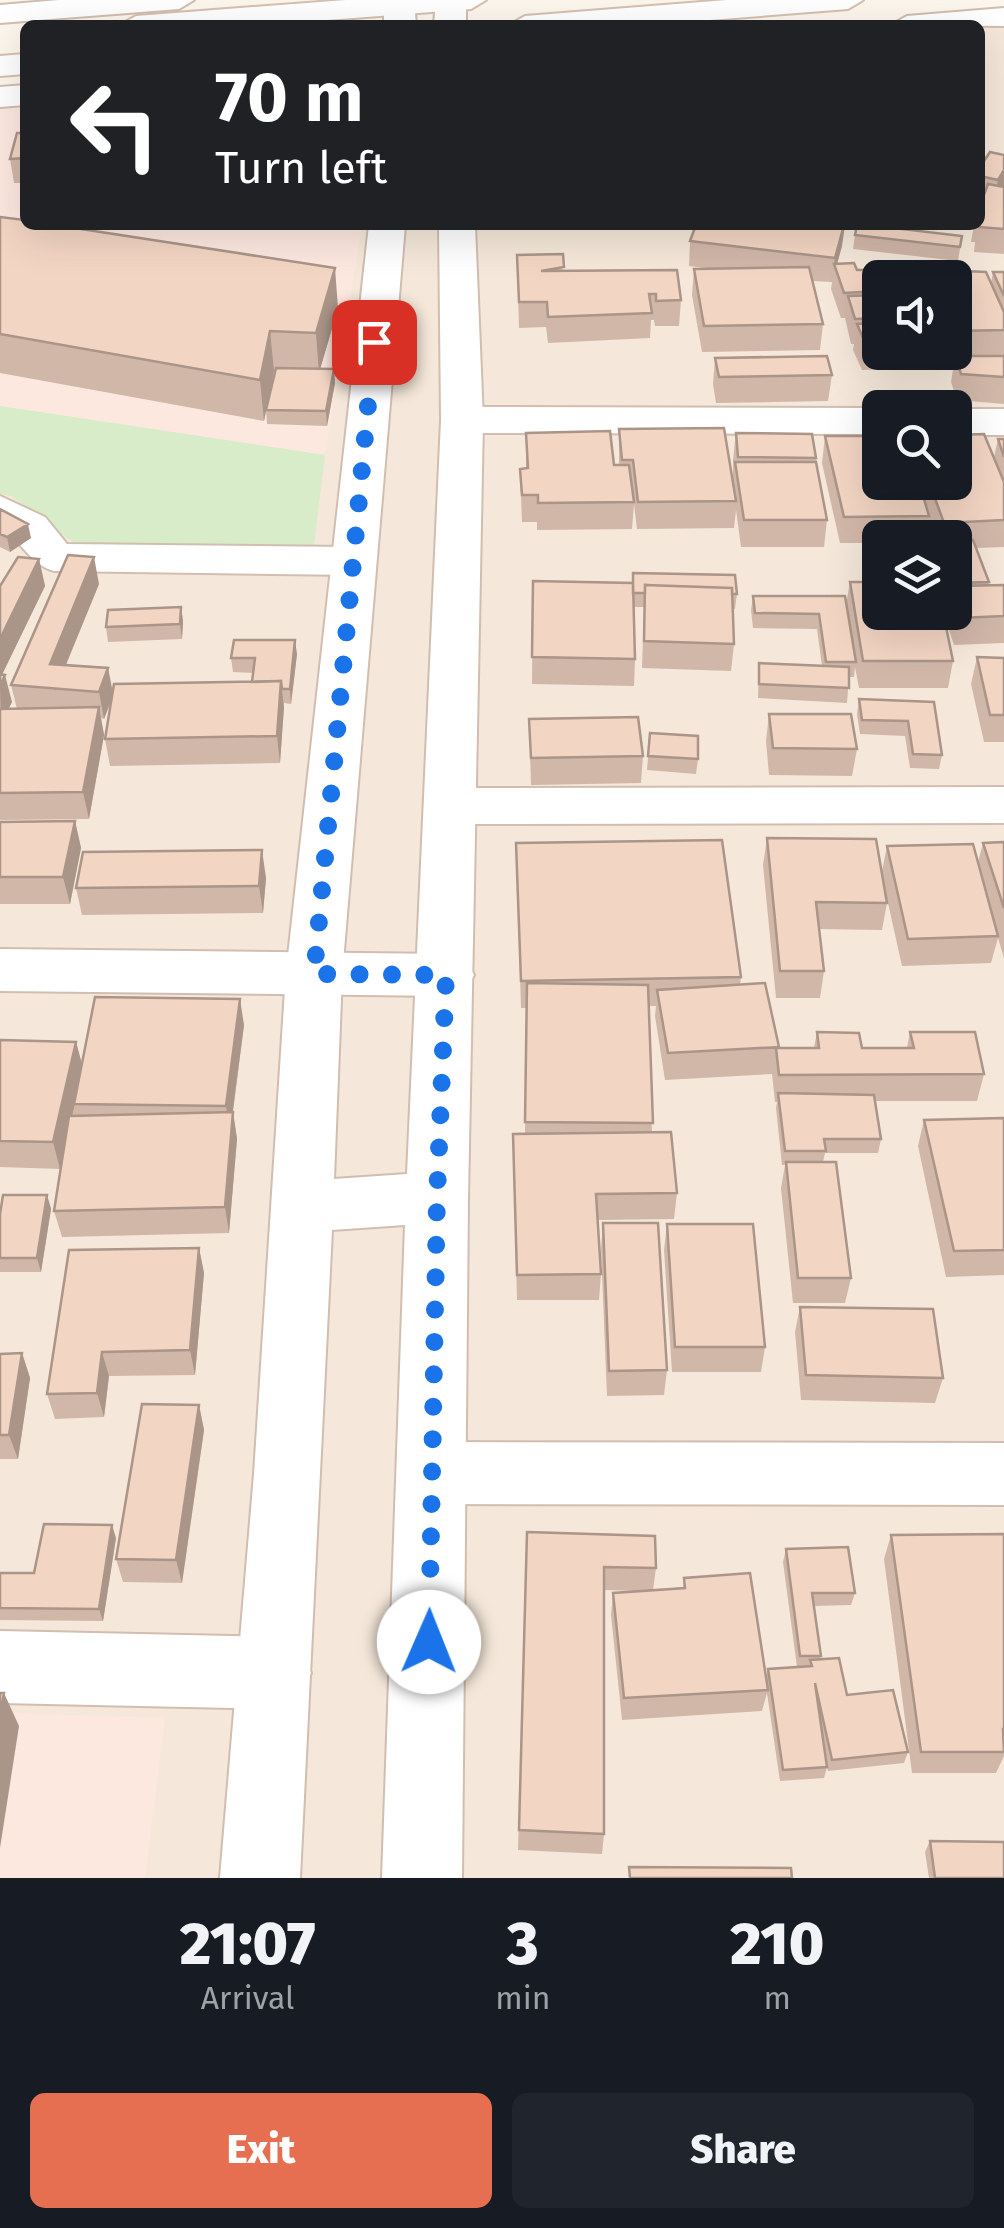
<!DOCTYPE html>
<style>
body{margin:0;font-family:"Fira Sans",sans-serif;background:#20242c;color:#f1f3f6;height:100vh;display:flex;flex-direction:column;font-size:38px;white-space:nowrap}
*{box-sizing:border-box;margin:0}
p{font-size:32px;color:#9ea1a6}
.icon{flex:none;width:55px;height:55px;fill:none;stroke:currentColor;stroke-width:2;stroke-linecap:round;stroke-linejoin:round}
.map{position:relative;height:1878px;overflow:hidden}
.details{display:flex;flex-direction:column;background:#171b24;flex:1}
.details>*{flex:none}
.hud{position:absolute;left:20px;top:20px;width:965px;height:210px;border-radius:15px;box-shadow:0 10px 40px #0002;background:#202124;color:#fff;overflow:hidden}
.buttons{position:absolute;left:862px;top:260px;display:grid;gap:20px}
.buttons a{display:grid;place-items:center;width:110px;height:110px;border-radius:15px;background:#171b24;box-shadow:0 10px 40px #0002;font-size:50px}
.pin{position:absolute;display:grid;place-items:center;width:85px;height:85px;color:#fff;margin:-42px;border-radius:20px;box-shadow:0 5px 15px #0006}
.me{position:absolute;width:110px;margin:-55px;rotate:1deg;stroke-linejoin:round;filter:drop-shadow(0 0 8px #0008)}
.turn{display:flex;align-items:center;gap:35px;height:210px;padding:0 30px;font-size:45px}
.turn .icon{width:130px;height:130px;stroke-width:2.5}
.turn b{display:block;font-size:70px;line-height:85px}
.eta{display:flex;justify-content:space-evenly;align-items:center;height:170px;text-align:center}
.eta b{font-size:60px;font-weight:800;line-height:70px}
.cta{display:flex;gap:20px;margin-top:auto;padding:20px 30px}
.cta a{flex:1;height:115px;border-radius:15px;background:#e76f51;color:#fff;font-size:40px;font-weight:800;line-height:115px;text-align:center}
.cta a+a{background:#20242c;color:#f1f3f6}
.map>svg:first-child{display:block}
.residential{fill:#f5e8da;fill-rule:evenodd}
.commercial{fill:#fde8e0}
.green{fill:#d8ecc9}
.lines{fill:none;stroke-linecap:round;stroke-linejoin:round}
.minor-casing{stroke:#d1beb0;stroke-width:4}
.tertiary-casing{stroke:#d1beb0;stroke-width:4}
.secondary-casing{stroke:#d6c0b0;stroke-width:4}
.minor{fill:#fff;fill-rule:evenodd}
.tertiary{fill:#fff;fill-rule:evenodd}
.secondary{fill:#fff;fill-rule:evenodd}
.wall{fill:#d1b7a8}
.shaded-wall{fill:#aa9588}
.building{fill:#f3d5c3;stroke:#aa9588;stroke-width:2.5}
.route{stroke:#1a73e8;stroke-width:18;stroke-dasharray:0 32.4}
</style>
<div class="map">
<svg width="1004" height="1878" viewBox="0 0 1004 1878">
<rect width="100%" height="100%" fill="#fdf6ec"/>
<path class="residential" d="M1004 17V1878H0V97L25 95V225H980V25ZM880 278H955V352H880ZM880 408H955V482H880ZM880 538H955V612H880Z"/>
<path class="commercial" d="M25 107V225H362L325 455 0 406V110Z
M0 1713 165 1718 145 1878H0Z"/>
<path class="green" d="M0 406 325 455 314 546 75 544 11 496 0 494Z"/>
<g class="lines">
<defs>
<path id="minor" d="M462 407 880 408V434L462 433 447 429 441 420 447 411Z
M955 409H1004V435H955Z
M0 496 45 517 67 544 352 547 368 551 375 561 368 571 352 575 54 571C29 564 22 540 0 528Z
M1004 787V823L450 824 432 819 424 806 432 793 450 788Z
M0 949 446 954 466 960 474 975 466 990 446 996 0 991Z
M433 1442 1004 1443V1505L433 1504 409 1495 399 1473 409 1451Z
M0 1631 274 1637 300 1647 311 1673 300 1699 274 1709 0 1703Z"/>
<path id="tertiary" d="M59 0H194L179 9 0 23V5Z
M384 0H414L416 25H384Z
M436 0H466V25H434Z
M1004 8V26L891 25 907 16Z
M25 85V105L0 107V87Z
M369 225H405L342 974 334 1179 407 1174 441 420 439 225H475L483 420 468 1198 462 1878H382L405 1225 332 1230 300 1878H220L254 1474 286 974Z"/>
<path id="secondary" d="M346 0H486L471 9 262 25H120L136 16Z
M727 0H863L848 9 646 25H509L525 16Z
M25 54V74L0 76V56Z"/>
</defs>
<use href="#minor" class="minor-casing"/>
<use href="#tertiary" class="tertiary-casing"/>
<use href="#secondary" class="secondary-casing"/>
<use href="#minor" class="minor"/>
<use href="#tertiary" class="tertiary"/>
<use href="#secondary" class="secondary"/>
</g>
<path class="wall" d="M25 133V183H14L10 159Z
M1004 155V254L974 252 975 242H971L974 225H980L981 202H980V167Z
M0 217 338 308 320 369H334L335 383 327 426 267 424 266 410 275 371H274L264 421 0 373Z
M855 235 962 236 958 261 853 249Z
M690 241 842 246 837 264 880 278V352H936L933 367 862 370 853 350 854 344H851L845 318H841L831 289 832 282 812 281 823 324 820 350 702 352 692 295 694 269H715L689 266Z
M517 255 564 270 681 300 679 326H655L654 320H651L650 338 548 343 546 327 519 328Z
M917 269 991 283 993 272H1004V404L957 400 951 382 955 357H938L936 352H955V278H916Z
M715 358 832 375 828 401 716 403 713 384Z
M619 429 733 481V460L736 433 816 458 827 520 824 547H741L736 510 734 528 637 529 634 504 632 529 537 530V522H522L520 469 526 468V433L614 465H619Z
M825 436 880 482H955L994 457 998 439H1004V547L976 548 989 582 988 585H1004V643L954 645 943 612H955V538H934L928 520 925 538H880V543H840L822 463Z
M0 509 31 538 10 552 0 547Z
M39 559 45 586 2 674 12 702 8 709H17L11 685 99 584 66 665 108 668 113 692 252 682 254 673 233 672 231 658 297 654 291 704 284 703 280 763 110 766 105 739 112 700 104 719 101 718 104 735 89 819 0 820V586Z
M633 573 737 594 735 609H732L734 644 731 671 642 668 644 607H634L635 659 634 686 532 684 533 581 632 583Z
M850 582 953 661 948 688H859L855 667 854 677H849L847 703 758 698 759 663 822 666 817 629 753 628 751 610 753 596 846 604Z
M181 607 183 621 182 639 108 642 106 627Z
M977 657 1004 658V742H984L971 684Z
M859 699 934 702 942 755 939 769 910 768 905 736 860 734 857 714Z
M769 714 857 749 852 776 769 775 766 741Z
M529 719 643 756 641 783 531 785Z
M650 733 698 759 696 774 647 770Z
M75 821 81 848 70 904H0V822Z
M767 838 882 871 887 846 978 862 983 843 1004 842V958L998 938 991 963 902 966 884 885 887 903 882 930 819 929 824 971 820 998H776L763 865Z
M516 843 741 977 740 985 779 1048H814L817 1032 862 1048H907L910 1032 984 1074 977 1101H875L881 1139 878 1153H825L823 1162 851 1278 845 1303H793L781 1188 785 1165H782L776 1108 777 1102H775L772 1074 665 1080 655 1016 656 1006H648L652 1132 677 1193 674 1219 598 1220 601 1274 599 1300H517L513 1134H525L527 1008H521Z
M266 878 263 913 82 915 76 888Z
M244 1025 233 1112 237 1139 229 1233 62 1237 54 1211 60 1169 0 1167V1040L76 1042 82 1065Z
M1004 1118V1275L946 1277 918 1146 924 1120Z
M47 1195 51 1209 41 1272H0V1214Z
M603 1223 667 1370 664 1395 607 1396 601 1249Z
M667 1224 765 1347 761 1372H672L664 1250Z
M199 1248 204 1273 195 1375 109 1376 104 1417 55 1419 47 1394Z
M800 1307 943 1378 935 1403 801 1400 795 1332Z
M22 1353 30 1378 18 1459H0V1354Z
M199 1405 204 1430 182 1583 123 1582 116 1559Z
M527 1532 656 1568 653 1590 683 1588 684 1578 766 1677 768 1669 797 1667 783 1562 786 1549 855 1593 851 1605 814 1606 821 1656 820 1659 847 1695 908 1752 904 1763 828 1771 827 1767 824 1778 780 1781 767 1693 762 1711 622 1720 611 1615 613 1593 642 1591 604 1590V1834L602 1854 518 1850Z
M1004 1534V1756L996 1773H912L884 1559 891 1535Z
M116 1538 103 1621 0 1620V1573H34Z
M930 1841 1004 1878H929L925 1852Z"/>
<path class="shaded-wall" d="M1004 170V187L993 205 998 180Z
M845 225 842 246 836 268 834 264 831 283 835 258Z
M335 268 338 308 319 373 316 333Z
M270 331 274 371 264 421 260 380Z
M334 369 335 383 327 426 326 411Z
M28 524 31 538 10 552 7 537Z
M94 557 99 584 55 691 50 664Z
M39 559 45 586 0 679V639Z
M181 607 183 621 182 639 180 624Z
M295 640 297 654 291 704 290 689Z
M108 668 113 695 104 719 99 692Z
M5 675 12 702 1 724 0 686Z
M281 681 284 708 280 763 277 736Z
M99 707 104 735 89 819 83 792Z
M75 821 81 848 70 904 63 877Z
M262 850 266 878 263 913 259 886Z
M240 999 244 1025 230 1132 226 1106Z
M76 1042 83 1068 60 1169 53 1142Z
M233 1112 237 1139 229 1233 225 1207Z
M47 1195 51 1209 41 1272 37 1258Z
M199 1248 204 1273 195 1375 190 1350Z
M102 1352 109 1376 104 1417 97 1393Z
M22 1353 30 1378 18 1459 9 1435Z
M199 1405 204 1430 182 1583 176 1560Z
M112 1525 116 1538 103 1621 99 1609Z
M4 1693 19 1726 0 1848V1716Z"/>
<path class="building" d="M17 133H25V158L10 159Z
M990 152 1004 155V170L998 180 980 176V167Z
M988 184 1004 187V229L978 227 982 218 980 217V206Z
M0 217 25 220V225H55L335 268 316 333 270 331 260 380 0 334Z
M696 225H844L835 258 690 241Z
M857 225H868L962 236 960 247 855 235Z
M563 254 564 267 541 271 677 270 681 300 656 301V294H649L652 313 548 317 547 302H519L517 255Z
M854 263 857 270 911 269 914 278H880V291L844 293 834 264Z
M809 267 823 324 704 326 694 269Z
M917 269 986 272 1004 312V330L955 331V278H920Z
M993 272H1004V296Z
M880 295V318L855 319 848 296Z
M880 323V344L866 345 857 324Z
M827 356 832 375 719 377 715 358Z
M955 356H1004V377L961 374Z
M276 368 334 369 326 411 266 410Z
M724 428 736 501 638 502 633 460H622L619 429Z
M610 431 614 465H629L634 502 538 503V495H522L520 469 528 468 526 433Z
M736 433 812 434 816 458 738 457Z
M984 434 1004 482V520L944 523 929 482H955V435Z
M825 436H880V482H919L929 516 844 517Z
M998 439H1004V457Z
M735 462H816L827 520H744Z
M0 509 28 524 7 537 0 534Z
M955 540H973L989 582 956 583Z
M68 555 94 557 50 664 108 668 99 692 11 685Z
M18 557 39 559 0 639V586Z
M633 573 735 575 737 594H732V588L645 585V593H633Z
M533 581 633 583 635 659 532 657Z
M850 582H880V612H943L953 661H863Z
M645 585 732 588 734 644 644 641Z
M1004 585V616L959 618 955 605V586Z
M753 596H845L856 662H826L819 614 755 613Z
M181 607 180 624 106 627 108 610Z
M234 640H295L290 689H282L281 681 252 682 255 658H231Z
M977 657 1004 658V715H990Z
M759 663 849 667V688L759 684Z
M0 674 5 675 0 686Z
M281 681 277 736 105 739 114 684Z
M859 699 934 702 942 755 913 754 908 721 862 720Z
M99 707 83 792 0 793V709Z
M769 714H851L857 749 773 748Z
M638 717 643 756 531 758 529 719Z
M650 733 698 736V759L648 756Z
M75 821 63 877H0V822Z
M767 838 876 839 887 903 816 902 824 971H780Z
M722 840 741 977 521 981 516 843Z
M1004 842V908L983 843Z
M973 844 998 936 908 939 887 846Z
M262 850 259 886 76 888 83 852Z
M527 983 648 985 653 1123 525 1122Z
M765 983 779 1047 668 1053 657 990Z
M95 997 240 999 226 1106 74 1104Z
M817 1032 859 1033 862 1048H914L910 1032H975L984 1074 779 1075 776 1048H819Z
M0 1040 76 1042 53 1142 0 1141Z
M778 1093 874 1095 881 1139H824L826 1151H785Z
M233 1112 225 1207 54 1211 69 1116Z
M1004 1118V1250L954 1251 924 1120Z
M671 1132 677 1193 596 1194 601 1274 517 1275 513 1134Z
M786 1162H836L851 1278H798Z
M3 1195H47L37 1258H0V1214Z
M603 1223H658L667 1370 609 1371Z
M667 1224H753L765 1347H675Z
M199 1248 190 1350 102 1352 97 1393 47 1394 69 1250Z
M800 1307 933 1309 943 1378 806 1375Z
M22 1353 9 1435H0V1354Z
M142 1404 199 1405 176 1560 116 1559Z
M44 1524 112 1525 99 1609 0 1608V1573H34Z
M527 1532 655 1536 656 1568 604 1567V1834L519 1830Z
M1004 1534V1729H1003L1004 1752H921L891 1535Z
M848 1547 855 1593H812L821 1656H800L786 1549Z
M750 1573 768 1690 624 1698 613 1593 685 1588 684 1578Z
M839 1658 847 1695 893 1690 908 1752 832 1760 815 1683 827 1767 783 1770 768 1669 812 1666 810 1660Z
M0 1693H4L0 1716Z
M930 1841 1004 1842V1878H935Z
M629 1867 791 1868 792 1878H630Z"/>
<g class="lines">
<path class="route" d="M374 342 314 974 446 975 437 1198 429 1642"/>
</g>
</svg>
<div class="buttons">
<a><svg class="icon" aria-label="sound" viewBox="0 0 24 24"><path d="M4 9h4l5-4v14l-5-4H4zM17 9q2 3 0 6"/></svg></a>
<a><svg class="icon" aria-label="search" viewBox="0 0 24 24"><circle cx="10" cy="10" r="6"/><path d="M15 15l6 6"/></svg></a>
<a><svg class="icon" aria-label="layers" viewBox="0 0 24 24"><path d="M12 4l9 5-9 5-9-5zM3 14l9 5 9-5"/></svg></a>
</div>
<div class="pin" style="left:374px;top:342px;background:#d93025"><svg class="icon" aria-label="arrive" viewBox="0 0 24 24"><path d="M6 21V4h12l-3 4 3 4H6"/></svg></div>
<svg class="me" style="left:429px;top:1642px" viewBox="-20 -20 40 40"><circle r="19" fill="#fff"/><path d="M0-13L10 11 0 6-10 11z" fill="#1a73e8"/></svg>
<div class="hud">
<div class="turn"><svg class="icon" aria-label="left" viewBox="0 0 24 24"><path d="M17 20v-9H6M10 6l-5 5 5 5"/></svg><div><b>70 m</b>Turn left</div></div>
</div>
</div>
<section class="details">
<div class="eta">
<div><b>21:07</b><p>Arrival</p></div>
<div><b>3</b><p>min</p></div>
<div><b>210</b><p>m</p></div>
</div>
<div class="cta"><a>Exit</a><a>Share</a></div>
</section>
